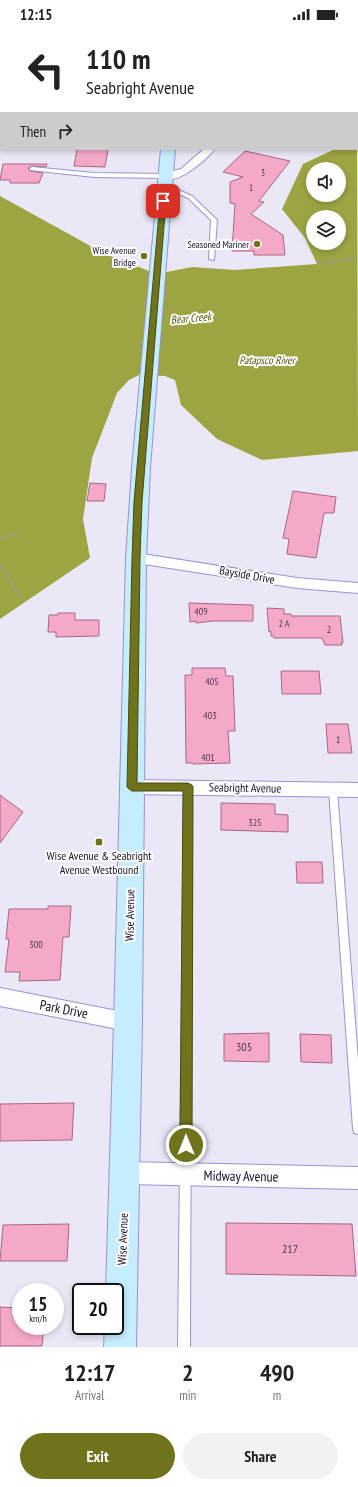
<!DOCTYPE html>
<style>
body{margin:0;font-family:"PT Sans Narrow",sans-serif;background:#f2f2f2;color:#222;height:100vh;display:flex;flex-direction:column;font-size:15px;white-space:nowrap}
*{box-sizing:border-box;margin:0}
p{font-size:13px;color:#767676}
.icon{flex:none;width:22px;height:22px;fill:none;stroke:currentColor;stroke-width:2;stroke-linecap:round;stroke-linejoin:round}
.map{position:relative;height:1319px;overflow:hidden}
.details{display:flex;flex-direction:column;background:#fff;flex:1}
.details>*{flex:none}
.hud{position:absolute;left:0px;top:0px;width:358px;height:122px;box-shadow:0 2px 6px #0003;background:#fff;color:#222;overflow:hidden}
.buttons{position:absolute;left:306px;top:134px;display:grid;gap:8px}
.buttons a{display:grid;place-items:center;width:40px;height:40px;border-radius:50%;background:#fff;box-shadow:0 2px 6px #0003;font-size:20px}
.speed{position:absolute;left:12px;top:1255px;display:flex;gap:8px;font-size:20px;font-weight:700;text-align:center}
.speed>*{display:grid;place-content:center;width:52px;height:52px;border-radius:50%;background:#fff;box-shadow:0 2px 6px #0003;line-height:1}
.speed small{font-size:10px;font-weight:400}
.speed .limit{border:2px solid #111;border-radius:6px;background:#fff;color:#111}
.pin{position:absolute;display:grid;place-items:center;width:34px;height:34px;color:#fff;margin:-17px;border-radius:8px;box-shadow:0 2px 6px #0006}
.me{position:absolute;width:44px;margin:-22px;rotate:0deg;stroke-linejoin:round;filter:drop-shadow(0 0 3px #0008)}
.turn{display:flex;align-items:center;gap:14px;height:84px;padding:0 20px;font-size:18px}
.turn .icon{width:52px;height:52px;stroke-width:2.5}
.turn b{display:block;font-size:28px;line-height:34px}
.then{display:flex;align-items:center;height:38px;padding:0 20px;background:#0003;gap:8px;font-size:15px}
.eta{display:flex;justify-content:space-evenly;align-items:center;height:68px;text-align:center}
.eta b{font-size:24px;font-weight:800;line-height:28px}
.primary-button{display:flex;gap:8px;margin-top:auto;padding:8px 20px}
.primary-button a{flex:1;height:46px;border-radius:24px;background:#6f741c;color:#fff;font-size:16px;font-weight:800;line-height:46px;text-align:center}
.primary-button a+a{background:#f2f2f2;color:#222}
.status{display:flex;justify-content:space-between;align-items:center;height:28px;padding:0 20px;background:#fff;direction:ltr}
.status svg{height:11px;fill:currentColor}
.map>svg:first-child{display:block}
.water{fill:#9da442;fill-rule:evenodd}
.building{fill:#f5a9c9;stroke:#a86683}
.lines{fill:none;stroke-linecap:round;stroke-linejoin:round}
.lane-casing{stroke:#9d91d0;stroke-width:2}
.street-casing{stroke:#9d91d0;stroke-width:2}
.secondary-casing{stroke:#9d91d0;stroke-width:2}
.path-far1{stroke:#9b97a9;stroke-width:2;stroke-dasharray:1.5 2.5;stroke-linecap:butt}
.path{stroke:#9b97a9;stroke-width:2.5;stroke-dasharray:2 3;stroke-linecap:butt}
.lane{fill:#fff;fill-rule:evenodd}
.street{fill:#fff;fill-rule:evenodd}
.secondary{fill:#c5edfe;fill-rule:evenodd}
.route{fill:#6f741c;stroke:#484b12}
.poi-dot{fill:#6f741c;stroke:#fff;stroke-width:1.5}
.labels{text-anchor:middle;stroke-width:4;stroke-linejoin:round;paint-order:stroke}
.far-number-label{font-size:9px;fill:#4e3650}
.far-poi-label{font-size:10px;fill:#161028;stroke:#fff;text-anchor:end}
.number-label{font-size:10px;fill:#4e3650}
.far-water-label{font-size:11px;font-style:italic;fill:#555911;stroke:#fff}
.street-label{font-size:12px;fill:#161028;stroke:#fff}
.poi-label{font-size:12px;fill:#161028;stroke:#fff}
.near-number-label{font-size:12px;fill:#4e3650}
.near-street-label{font-size:14px;fill:#161028;stroke:#fff}
</style>
<div class="status"><b>12:15</b><svg viewBox="0 0 49 12"><path d="M0 12V9h3v3zM5 12V6h3v6zM10 12V3h3v9zM15 12V0h3v12zM26 1h20v11H26zM47 4h2v5h-2z"/></svg></div>
<div class="map">
<svg width="358" height="1319" viewBox="0 0 358 1319">
<rect width="100%" height="100%" fill="#eae8f6"/>
<path class="water" d="M0 0 71 1H1V121H2L0 122Z
M357 114 358 423 262 432 217 411 181 377 175 352 165 348 139 347 129 352 117 365 92 430 83 491 90 530 0 591V168L105 226 157 246 192 239 235 242 317 236 305 210 282 181 303 136 335 121H357ZM313 141H339V167H313ZM313 189H339V215H313Z"/>
<path class="building" d="M77 121H108L105 139 74 138Z
M245 123 290 133 259 173 264 174 251 186 283 207 285 227H254V223H232L235 176 230 175V154L243 149 223 144Z
M3 136H47L46 139 32 138 28 140 30 143 43 145 39 155H10V152H0Z
M90 455 106 456 104 473H87Z
M293 463 336 469 334 485H324L316 530 287 526 289 511 283 510Z
M189 575 253 577V593H213L196 595V593L190 594Z
M267 580 284 581V586H291V588H340L343 615H341L342 617H325L322 610H274L273 608H271V603L269 604Z
M58 585H75V592H99V608L56 609V604H48L49 587H58Z
M192 640H225L226 648H233L235 703H228L230 735 193 736V735H186L185 647H192Z
M281 643H319L321 666H282Z
M326 696H348L352 725H328Z
M0 767 23 784 0 815Z
M221 775 275 776V786L288 787V804L221 802Z
M296 834H322L323 855H297Z
M48 878H71L69 909H63L60 952 19 953 20 944H5L9 911H6L9 881H48Z
M269 1005V1034L224 1033V1006Z
M300 1006 331 1007 332 1035 301 1034Z
M74 1075 72 1112 0 1113V1076Z
M226 1195 352 1196 356 1248 226 1246Z
M69 1196 67 1233H0L3 1197Z
M0 1279 21 1280V1298H44L42 1318H0Z"/>
<g class="lines">
<defs>
<path id="lane" d="M32 139 94 145 165 146 168 148 165 150 94 149 30 142V140Z
M165 156 192 168 217 192 214 232 209 231 211 192 188 170 163 159 162 158Z
M188 756 191 757 192 759 190 1319H178L184 759 185 757Z
M333 759 336 760 337 762 358 1032V1106L354 1105 353 1101 329 762 330 760Z"/>
<path id="street" d="M245 0H254V1H245Z
M357 33 358 34V40L357 39Z
M357 64H358V70H357Z
M204 121H215C207 131 173 162 160 148L161 146 181 141Z
M136 525 297 550 358 555V565L297 560 131 534 129 530 131 526Z
M132 752 358 755V769L132 766 126 764 123 759 126 754Z
M0 960 128 985 135 987 138 994 135 1001 128 1003 0 978Z
M125 1134 358 1139V1161L125 1156 117 1153 114 1145 117 1137Z"/>
<path id="secondary" d="M172 0H184V1H172Z
M161 121H175L150 440 146 530 142 994 136 1319H104L105 1298H115V1264H106L114 994 126 530 132 440Z"/>
</defs>
<use href="#lane" class="lane-casing"/>
<use href="#street" class="street-casing"/>
<use href="#secondary" class="secondary-casing"/>
<path class="path-far1" d="M318 236 358 230"/>
<path class="path" d="M0 510 23 503
M0 536 23 575"/>
<use href="#lane" class="lane"/>
<use href="#street" class="street"/>
<use href="#secondary" class="secondary"/>
</g>
<path class="route" d="M163 171 166 173 142 474 140 530 137 755H188L192 757 193 759 192 1117 190 1121 186 1123 181 1121 180 1117 183 763H132L129 761 127 759 132 530 134 474 160 173Z"/>
<g class="poi-dot">
<circle cx="257" cy="216" r="4"/>
<circle cx="144" cy="228" r="4"/>
<rect x="95" y="810" width="8" height="8" rx="2"/>
</g>
<g class="labels">
<g class="far-number-label">
<text x="263" y="148">3</text>
<text x="251" y="163">1</text>
</g>
<g class="far-poi-label">
<text x="249" y="220">Seasoned Mariner</text>
<text x="136" y="226">Wise Avenue<tspan x="136" dy="12">Bridge</tspan></text>
</g>
<g class="number-label">
<text x="201" y="587">409</text>
<text x="284" y="599">2 A</text>
<text x="329" y="605">2</text>
<text x="212" y="657">405</text>
<text x="210" y="691">403</text>
<text x="338" y="715">1</text>
<text x="208" y="733">401</text>
<text x="255" y="798">325</text>
<text x="36" y="920">300</text>
</g>
<g class="far-water-label">
<text transform="translate(191 290) rotate(-5)" y="4">Bear Creek</text>
<text x="267" y="336">Patapsco River</text>
</g>
<g class="street-label">
<text transform="translate(247 547) rotate(10)" y="4">Bayside Drive</text>
<text transform="translate(245 760) rotate(1)" y="4">Seabright Avenue</text>
<text transform="translate(130 887) rotate(-89)" y="4">Wise Avenue</text>
<text transform="translate(123 1211) rotate(-88)" y="4">Wise Avenue</text>
</g>
<g class="poi-label">
<text x="99" y="832">Wise Avenue &amp; Seabright<tspan x="99" dy="14">Avenue Westbound</tspan></text>
</g>
<g class="near-number-label">
<text x="244" y="1023">305</text>
<text x="290" y="1225">217</text>
</g>
<g class="near-street-label">
<text transform="translate(64 981) rotate(11)" y="5">Park Drive</text>
<text transform="translate(241 1148) rotate(1)" y="5">Midway Avenue</text>
</g>
</g>
</svg>
<div class="buttons">
<a><svg class="icon" aria-label="sound" viewBox="0 0 24 24"><path d="M4 9h4l5-4v14l-5-4H4zM17 9q2 3 0 6"/></svg></a>
<a><svg class="icon" aria-label="layers" viewBox="0 0 24 24"><path d="M12 4l9 5-9 5-9-5zM3 14l9 5 9-5"/></svg></a>
</div>
<div class="speed"><div>15<small>km/h</small></div><div class="limit">20</div></div>
<div class="pin" style="left:163px;top:173px;background:#d93025"><svg class="icon" aria-label="arrive" viewBox="0 0 24 24"><path d="M6 21V4h12l-3 4 3 4H6"/></svg></div>
<svg class="me" style="left:186px;top:1117px" viewBox="-20 -20 40 40"><circle r="17" fill="#6f741c" stroke="#fff" stroke-width="3"/><path d="M0-11L8 9 0 5-8 9z" fill="#fff"/></svg>
<div class="hud">
<div class="turn"><svg class="icon" aria-label="left" viewBox="0 0 24 24"><path d="M17 20v-9H6M10 6l-5 5 5 5"/></svg><div><b>110 m</b>Seabright Avenue</div></div>
<div class="then">Then<svg class="icon" aria-label="right" viewBox="0 0 24 24"><path d="M7 20v-9h11M14 6l5 5-5 5"/></svg></div>
</div>
</div>
<section class="details">
<div class="eta">
<div><b>12:17</b><p>Arrival</p></div>
<div><b>2</b><p>min</p></div>
<div><b>490</b><p>m</p></div>
</div>
<div class="primary-button"><a>Exit</a><a>Share</a></div>
</section>
